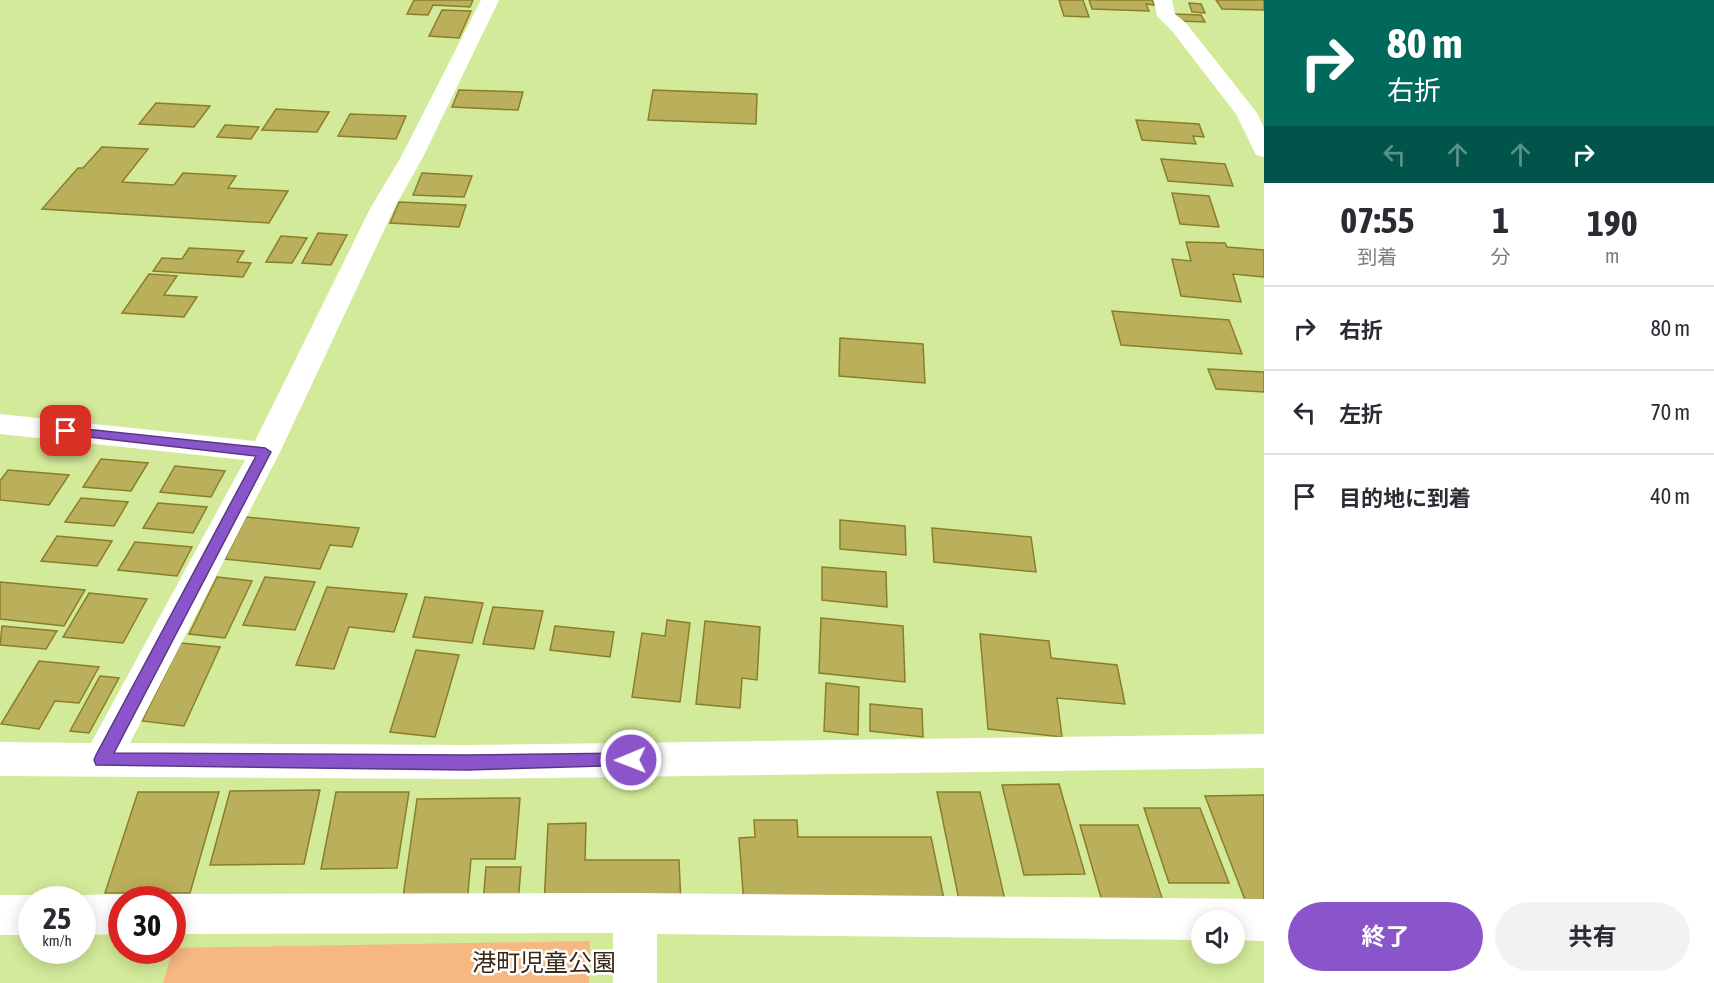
<!DOCTYPE html>
<html lang="ja">
<meta charset="utf-8">
<style>
body{margin:0;font-family:"Asap Condensed","Noto Sans JP",sans-serif;background:#f2f2f3;color:#2b2b33;height:100vh;display:flex;flex-direction:column;font-size:22px;white-space:nowrap}
*{box-sizing:border-box;margin:0}
p{font-size:20px;color:#7c7c81}
.icon{flex:none;width:33px;height:33px;fill:none;stroke:currentColor;stroke-width:2;stroke-linecap:round;stroke-linejoin:round}
.map{position:relative;flex:1;overflow:hidden}
.sheet{display:flex;flex-direction:column;background:#fff;width:450px}
.sheet>*{flex:none}
.top-card{background:#00695c;color:#fff;overflow:hidden}
.controls{position:absolute;left:1191px;top:910px;display:grid;gap:12px}
.controls a{display:grid;place-items:center;width:54px;height:54px;border-radius:50%;background:#fff;box-shadow:0 3px 15px #0003;font-size:30px}
.speed{position:absolute;left:18px;top:886px;display:flex;gap:12px;font-size:30px;font-weight:700;text-align:center}
.speed>*{display:grid;place-content:center;width:78px;height:78px;border-radius:50%;background:#fff;box-shadow:0 3px 15px #0003;line-height:1}
.speed small{font-size:15px;font-weight:400}
.speed .limit{border:9px solid #d22;background:#fff;color:#111}
.pin{position:absolute;display:grid;place-items:center;width:51px;height:51px;color:#fff;margin:-26px;border-radius:12px;box-shadow:0 3px 9px #0006}
.me{position:absolute;width:66px;margin:-33px;rotate:269deg;stroke-linejoin:round;filter:drop-shadow(0 0 4px #0008)}
.turn{display:flex;align-items:center;gap:21px;height:126px;padding:0 24px;font-size:27px}
.turn .icon{width:78px;height:78px;stroke-width:2.5}
.turn b{display:block;font-size:42px;line-height:51px}
.lanes{display:flex;align-items:center;height:57px;padding:0 24px;background:#0003;justify-content:center;gap:30px;direction:ltr}
.lanes .off{opacity:.35}
.eta{display:flex;justify-content:space-evenly;align-items:center;height:102px;text-align:center}
.eta b{font-size:36px;font-weight:700;line-height:42px}
.action{display:flex;gap:12px;margin-top:auto;padding:12px 24px}
.action a{flex:1;height:69px;border-radius:36px;background:#8a54cb;color:#fff;font-size:24px;font-weight:700;line-height:69px;text-align:center}
.action a+a{background:#f2f2f3;color:#2b2b33}
ul{padding:0;list-style:none}
li{display:flex;align-items:center;gap:18px;height:84px;padding:0 24px;border-top:2px solid #e1e1e2}
li div{flex:1}
li b{display:block;font-size:22px}
li em{font-style:normal}
main{display:flex;flex:1;min-height:0}
.map>svg:first-child{display:block}
.green{fill:#f6b780}
.building{fill:#baaf5b;stroke:#8a7f28;stroke-width:1.5}
.lines{fill:none;stroke-linecap:round;stroke-linejoin:round}
.street{fill:#fff;fill-rule:evenodd}
.route{fill:#8a54cb;stroke:#5a3784;stroke-width:1.5}
.labels{text-anchor:middle;stroke-width:5;stroke-linejoin:round;paint-order:stroke}
.near-park-label{font-size:24px;fill:#3a2819;stroke:#fff}
</style>
<main>
<div class="map">
<svg width="1264" height="983" viewBox="0 0 1264 983">
<rect width="100%" height="100%" fill="#d3ea9a"/>
<path class="green" d="M590 941 589 983H163L173 948Z"/>
<path class="building" d="M414 0H473L470 7 433 5 428 15 407 14Z
M1059 0H1083L1089 17 1064 16Z
M1089 0H1152L1154 5 1146 4 1149 11 1092 9Z
M1216 0H1264V10L1222 9Z
M1189 3 1201 4 1205 13 1192 12Z
M442 10 471 11 459 38 429 36Z
M1173 14 1201 15 1205 22 1177 21Z
M459 90 523 92 518 110 452 107Z
M653 90 757 94 756 124 648 120Z
M156 103 210 106 194 127 139 124Z
M276 109 329 112 317 132 262 130Z
M350 114 406 116 396 139 338 136Z
M1136 120 1199 124 1204 137 1193 136 1196 144 1142 140Z
M225 125 259 127 251 139 217 137Z
M102 147 148 149 122 182 174 185 183 173 236 176 228 188 288 191 269 223 42 209 78 168H83Z
M1161 159 1225 164 1233 186 1168 181Z
M422 173 472 176 464 197 413 195Z
M1172 193 1209 196 1219 227 1180 224Z
M399 202 466 205 459 227 390 223Z
M318 233 347 235 331 265 302 263Z
M281 236 307 238 292 263 266 262Z
M1186 242 1225 243 1227 247 1264 250V277L1233 274 1241 302 1181 296 1172 259 1191 261Z
M189 248 244 251 237 262 251 263 243 277 153 271 162 258 182 259Z
M149 274 177 276 164 295 197 297 184 317 122 313Z
M1112 311 1229 320 1242 354 1121 345Z
M840 338 923 344 925 383 839 376Z
M1208 369 1264 372V392L1216 389Z
M101 459 148 463 131 491 83 487Z
M175 466 225 471 211 497 160 492Z
M8 470 69 475 49 505 0 500V481Z
M81 498 128 502 114 526 65 522Z
M158 503 207 507 193 533 143 528Z
M246 517 359 528 352 547 330 545 320 569 225 559Z
M840 520 905 526 906 555 840 549Z
M932 528 1031 537 1036 572 934 562Z
M57 536 112 541 97 566 41 561Z
M135 542 192 547 177 576 118 570Z
M822 567 886 572 887 607 822 600Z
M217 577 252 581 225 638 189 634Z
M265 577 315 582 295 630 243 625Z
M0 582 85 590 64 626 0 619Z
M327 587 407 594 394 632 349 627 334 669 296 665Z
M89 593 147 599 123 643 63 637Z
M425 597 483 603 472 643 413 637Z
M493 607 543 611 534 649 483 644Z
M821 618 903 626 905 682 819 673Z
M667 620 690 623 680 702 632 697 642 633 665 636Z
M705 621 760 627 757 680 742 678 740 708 696 704Z
M2 626 57 631 46 649 0 645Z
M555 626 614 632 610 657 550 650Z
M980 634 1049 641 1051 658 1117 665 1125 704 1057 698 1062 737 988 729Z
M181 643 220 647 184 726 142 721Z
M416 650 459 655 435 737 390 732Z
M39 661 99 667 79 703 55 701 39 729 1 724Z
M100 676 119 678 89 733 70 731Z
M826 683 859 687 858 735 824 731Z
M870 704 922 709 923 737 870 731Z
M1059 784 1085 874 1024 875 1002 785Z
M320 790 304 864 210 865 230 791Z
M138 792H219L190 893H105Z
M336 792H409L397 868 321 869Z
M937 792H980L1005 900H959Z
M1264 795V905H1247L1205 796Z
M520 798 515 859H471L467 904H402L417 799Z
M1144 808H1200L1229 883H1169Z
M754 820H797L798 837H931L945 904 744 905 739 838 755 837Z
M586 823 585 860H679L681 905 544 906 548 824Z
M1080 825H1138L1165 907 1104 908Z
M486 867H521L518 903H483Z"/>
<g class="lines">
<path class="street" d="M481 0H499L423 157 395 207 280 452 130 743 467 745 1264 734V768L467 779 0 776V742L91 743 245 460 0 434V414L255 441 371 207 401 157Z
M1154 0H1172L1175 14 1186 23 1257 113 1264 128V157L1256 155 1236 114 1172 31 1157 16Z
M635 893 1264 899V941L1234 940V921H1202V940L657 934V983H613V933L172 934V900H157L172 894Z
M122 894 137 900H122V934L82 935V900H68L82 895Z
M0 895H32L46 900H32V935H0Z"/>
</g>
<path class="route" d="M66 427 265 448 271 452 114 753 467 755 631 753 637 755 640 760 637 765 467 770 96 765 94 760 96 755 256 456 62 434 60 431Z"/>
<g class="labels">
<g class="near-park-label">
<text x="544" y="971">港町児童公園</text>
</g>
</g>
</svg>
<div class="controls">
<a><svg class="icon" aria-label="sound" viewBox="0 0 24 24"><path d="M4 9h4l5-4v14l-5-4H4zM17 9q2 3 0 6"/></svg></a>
</div>
<div class="speed"><div>25<small>km/h</small></div><div class="limit">30</div></div>
<div class="pin" style="left:66px;top:431px;background:#d93025"><svg class="icon" aria-label="arrive" viewBox="0 0 24 24"><path d="M6 21V4h12l-3 4 3 4H6"/></svg></div>
<svg class="me" style="left:631px;top:760px" viewBox="-20 -20 40 40"><circle r="17" fill="#8a54cb" stroke="#fff" stroke-width="3"/><path d="M0-11L8 9 0 5-8 9z" fill="#fff"/></svg>
</div>
<section class="sheet">
<div class="top-card">
<div class="turn"><svg class="icon" aria-label="right" viewBox="0 0 24 24"><path d="M7 20v-9h11M14 6l5 5-5 5"/></svg><div><b>80 m</b>右折</div></div>
<div class="lanes"><svg class="icon off" aria-label="left" viewBox="0 0 24 24"><path d="M17 20v-9H6M10 6l-5 5 5 5"/></svg><svg class="icon off" aria-label="ahead" viewBox="0 0 24 24"><path d="M12 20V5M6 11l6-6 6 6"/></svg><svg class="icon off" aria-label="ahead" viewBox="0 0 24 24"><path d="M12 20V5M6 11l6-6 6 6"/></svg><svg class="icon" aria-label="right" viewBox="0 0 24 24"><path d="M7 20v-9h11M14 6l5 5-5 5"/></svg></div>
</div>
<div class="eta">
<div><b>07:55</b><p>到着</p></div>
<div><b>1</b><p>分</p></div>
<div><b>190</b><p>m</p></div>
</div>
<ul>
<li><svg class="icon" aria-label="right" viewBox="0 0 24 24"><path d="M7 20v-9h11M14 6l5 5-5 5"/></svg><div><b>右折</b></div><em>80 m</em></li>
<li><svg class="icon" aria-label="left" viewBox="0 0 24 24"><path d="M17 20v-9H6M10 6l-5 5 5 5"/></svg><div><b>左折</b></div><em>70 m</em></li>
<li><svg class="icon" aria-label="arrive" viewBox="0 0 24 24"><path d="M6 21V4h12l-3 4 3 4H6"/></svg><div><b>目的地に到着</b></div><em>40 m</em></li>
</ul>
<div class="action"><a>終了</a><a>共有</a></div>
</section>
</main>
